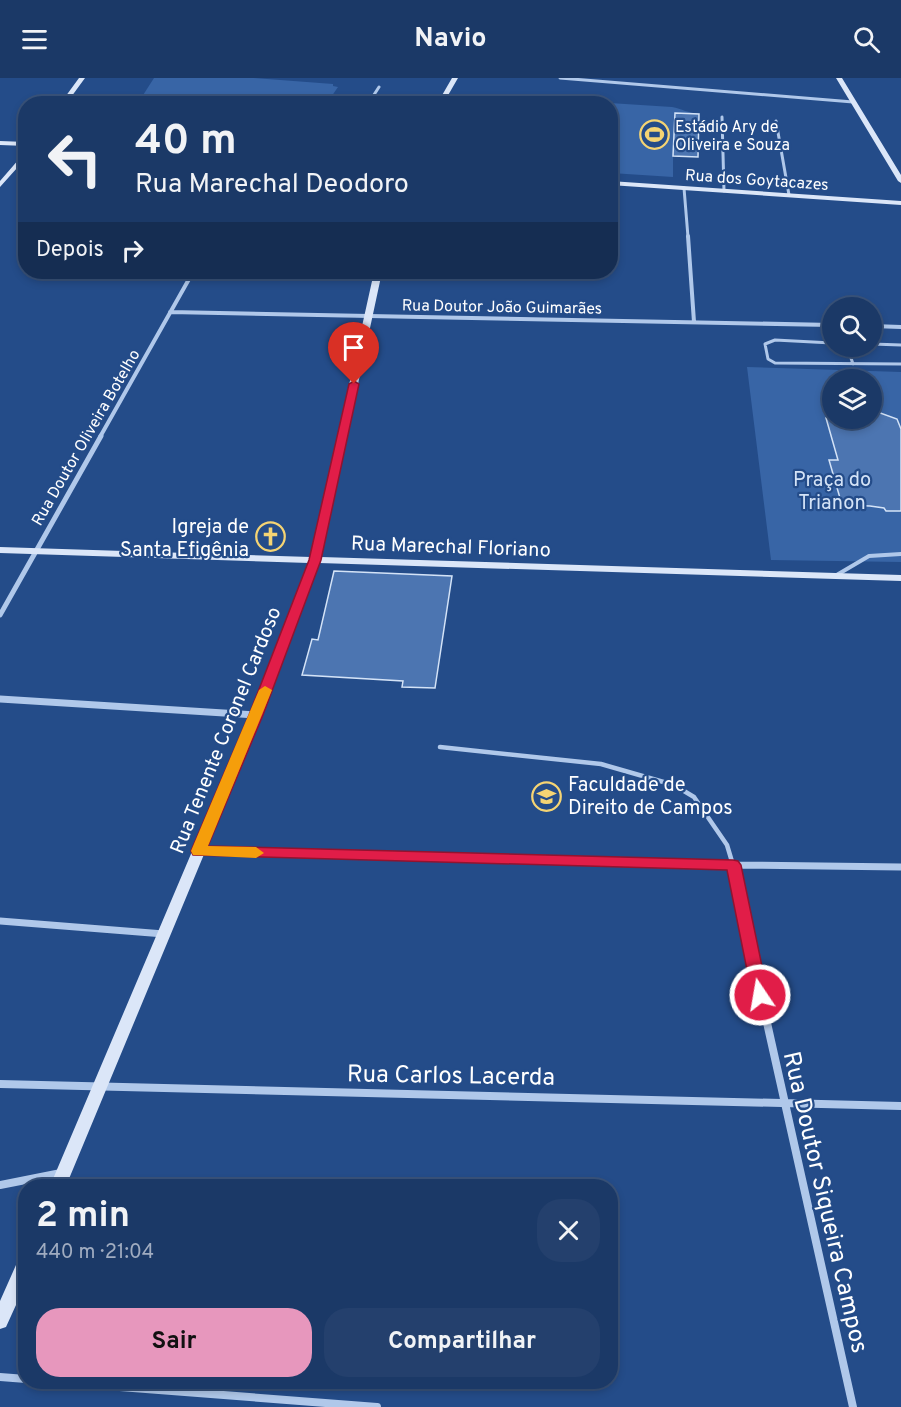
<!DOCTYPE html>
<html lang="pt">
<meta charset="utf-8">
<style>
body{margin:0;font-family:Overpass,sans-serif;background:#24406d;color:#f1f3f6;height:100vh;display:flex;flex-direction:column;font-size:22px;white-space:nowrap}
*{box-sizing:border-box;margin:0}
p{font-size:20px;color:#a0acc0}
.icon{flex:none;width:33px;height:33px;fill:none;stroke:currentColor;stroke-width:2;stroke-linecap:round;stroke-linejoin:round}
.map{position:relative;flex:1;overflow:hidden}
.panel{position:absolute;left:18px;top:1101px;width:600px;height:210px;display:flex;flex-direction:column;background:#1b3967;border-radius:24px;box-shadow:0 3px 9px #0003,0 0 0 2px #39537b}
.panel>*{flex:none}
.banner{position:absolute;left:18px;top:18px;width:600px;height:183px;border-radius:24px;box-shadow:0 3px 9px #0003,0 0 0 2px #39537b;background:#1b3967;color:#f1f3f6;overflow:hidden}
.fabs{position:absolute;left:822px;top:219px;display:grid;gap:12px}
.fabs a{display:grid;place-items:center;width:60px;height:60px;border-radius:50%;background:#1b3967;box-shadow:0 3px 9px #0003,0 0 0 2px #39537b;font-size:30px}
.pin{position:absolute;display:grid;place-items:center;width:51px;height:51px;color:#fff;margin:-62px -26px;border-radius:50% 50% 50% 0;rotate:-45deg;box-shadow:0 0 6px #0007}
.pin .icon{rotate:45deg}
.me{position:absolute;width:66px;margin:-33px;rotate:348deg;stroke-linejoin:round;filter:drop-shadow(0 0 4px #0008)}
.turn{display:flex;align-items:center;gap:21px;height:126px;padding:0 18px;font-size:27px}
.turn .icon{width:78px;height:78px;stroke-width:2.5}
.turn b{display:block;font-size:42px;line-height:51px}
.then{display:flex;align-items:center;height:57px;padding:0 18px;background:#0003;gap:12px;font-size:22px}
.round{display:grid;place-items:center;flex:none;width:63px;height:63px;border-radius:24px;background:#24406d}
.headline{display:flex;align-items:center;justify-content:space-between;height:102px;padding:0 18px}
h1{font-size:36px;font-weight:700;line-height:45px}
.cta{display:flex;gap:12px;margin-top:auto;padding:12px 18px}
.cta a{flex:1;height:69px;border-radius:24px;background:#e797bd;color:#111;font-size:24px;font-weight:700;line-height:69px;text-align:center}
.cta a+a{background:#24406d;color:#f1f3f6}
header{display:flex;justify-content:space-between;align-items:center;height:78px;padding:0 18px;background:#1b3967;font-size:27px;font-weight:700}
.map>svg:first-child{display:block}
.green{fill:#3865a6;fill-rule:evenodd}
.building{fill:#4c75b1;stroke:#d4e3f7;stroke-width:1.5}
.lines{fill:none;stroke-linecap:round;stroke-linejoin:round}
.lane-far2{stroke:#b0c8ea;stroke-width:3}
.lane-far1{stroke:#b0c8ea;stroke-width:4}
.lane{stroke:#b0c8ea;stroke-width:4.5}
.street-far4{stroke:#b0c8ea;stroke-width:3}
.street-far3{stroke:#b0c8ea;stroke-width:4}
.street-far2{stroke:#b0c8ea;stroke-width:5}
.street-far1{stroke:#b0c8ea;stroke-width:7}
.street{stroke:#b0c8ea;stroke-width:8}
.secondary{fill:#dbe6f8;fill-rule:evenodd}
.route{fill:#e11d48;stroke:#92132f;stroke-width:1.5}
.slow{fill:#f59e0b}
.labels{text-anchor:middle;stroke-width:4.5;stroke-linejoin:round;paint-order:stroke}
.far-poi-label{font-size:16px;fill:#fff;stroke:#244c89;text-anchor:start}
.far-street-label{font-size:16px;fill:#fff;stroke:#244c89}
.park-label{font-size:20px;fill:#d4e3f7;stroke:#244c89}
.poi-label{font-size:20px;fill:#fff;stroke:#244c89;text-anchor:end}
.street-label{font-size:20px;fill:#fff;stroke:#244c89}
.near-street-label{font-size:24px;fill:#fff;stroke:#244c89}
</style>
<header><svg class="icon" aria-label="menu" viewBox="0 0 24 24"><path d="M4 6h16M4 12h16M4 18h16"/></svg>Navio<svg class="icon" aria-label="search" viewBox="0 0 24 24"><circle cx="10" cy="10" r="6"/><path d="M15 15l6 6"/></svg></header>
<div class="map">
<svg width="901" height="1329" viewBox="0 0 901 1329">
<rect width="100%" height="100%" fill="#244c89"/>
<path class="green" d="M154 0H254L333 6V8L338 9 327 25H138Z
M468 16 672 29C682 31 688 35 699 36L698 79 673 78V99L611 95 610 26H449L456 19Z
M747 289 901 294V484L771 482ZM832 302H872V340H832Z"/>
<path class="building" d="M675 35 699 36 698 79 673 78Z
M872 332 897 341 901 351V433H886L884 430 870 428 842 427 829 382H838L826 340H872Z
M334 493 452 498 435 610 402 609 403 603 302 597 312 561 318 562Z"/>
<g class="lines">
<path class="lane-far2" d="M832 265 775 262 765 266 768 281 775 285 901 286
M872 266 901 267
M847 268 853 286"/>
<path class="lane-far1" d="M835 498 869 478 901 476"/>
<path class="lane" d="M440 669 601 686 674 707 694 719 727 767 733 787"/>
<path class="street-far4" d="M560 0 853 24
M368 26 379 9
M722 39 724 113
M776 43 789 117
M684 110 688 159"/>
<path class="street-far3" d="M688 158 694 244
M170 234 832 247
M872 248 901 249
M100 359 193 194"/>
<path class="street-far2" d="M0 537 101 358"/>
<path class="street-far1" d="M0 621 256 637
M200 773 733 787 901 789
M733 787 763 929
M0 843 164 856"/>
<path class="street" d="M763 927 853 1329
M0 1006 901 1028
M0 1107 61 1095
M0 1299 26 1301
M55 1304 377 1329"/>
<path class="secondary" d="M79 0H85L66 26H60Z
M452 0H458L443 26H437Z
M836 0H842L901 97V105L898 103Z
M0 63 26 64V68L0 67Z
M26 73V80L0 109V103Z
M610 103 901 123V127L610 107Z
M374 194H382L321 479 901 497V503L319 485 262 637 66 1108H50L250 637 309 485 0 475V469L311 479Z
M26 1176V1205L6 1249 0 1251V1223L20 1178Z"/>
</g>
<path class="route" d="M354 303 359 306 321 482 263 637 208 768 733 782 738 783 741 787 768 917 766 921 760 923 754 921 752 917 727 792 193 777 191 773 249 637 309 482 349 306Z"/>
<path class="slow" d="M265 608 272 612 208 768 256 769 264 775 256 780 193 777 191 773 259 612Z"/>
<defs>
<symbol id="stadium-ring" viewBox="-11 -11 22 22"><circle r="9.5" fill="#244c89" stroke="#f5d473" stroke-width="1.5"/><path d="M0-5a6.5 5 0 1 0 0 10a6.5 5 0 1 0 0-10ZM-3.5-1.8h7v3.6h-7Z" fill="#f5d473"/></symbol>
<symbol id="church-ring" viewBox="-11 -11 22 22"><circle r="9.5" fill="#244c89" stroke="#f5d473" stroke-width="1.5"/><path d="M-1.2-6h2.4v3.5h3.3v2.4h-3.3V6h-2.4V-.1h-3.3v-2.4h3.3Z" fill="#f5d473"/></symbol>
<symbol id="university-ring" viewBox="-11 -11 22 22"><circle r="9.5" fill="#244c89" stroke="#f5d473" stroke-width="1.5"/><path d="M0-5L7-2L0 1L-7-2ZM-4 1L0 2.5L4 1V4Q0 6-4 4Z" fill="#f5d473"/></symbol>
</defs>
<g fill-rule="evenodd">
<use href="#stadium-ring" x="638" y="40" width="33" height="33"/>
<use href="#church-ring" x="254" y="442" width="33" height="33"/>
<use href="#university-ring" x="530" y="702" width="33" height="33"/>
</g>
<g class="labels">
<g class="far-poi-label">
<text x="675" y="54">Estádio Ary de<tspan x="675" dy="18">Oliveira e Souza</tspan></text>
</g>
<g class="far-street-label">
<text transform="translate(757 101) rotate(4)" y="6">Rua dos Goytacazes</text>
<text transform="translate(502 228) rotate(1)" y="6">Rua Doutor João Guimarães</text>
<text transform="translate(85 359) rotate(-60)" y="6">Rua Doutor Oliveira Botelho</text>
</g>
<g class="park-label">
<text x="832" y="408">Praça do<tspan x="832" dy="23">Trianon</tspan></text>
</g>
<g class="poi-label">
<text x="249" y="455">Igreja de<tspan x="249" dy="23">Santa Efigênia</tspan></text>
<text x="568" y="713" text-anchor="start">Faculdade de<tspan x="568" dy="23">Direito de Campos</tspan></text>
</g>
<g class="street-label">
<text transform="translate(451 468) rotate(2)" y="7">Rua Marechal Floriano</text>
<text transform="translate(225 652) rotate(-68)" y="7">Rua Tenente Coronel Cardoso</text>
</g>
<g class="near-street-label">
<text transform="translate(451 997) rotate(1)" y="8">Rua Carlos Lacerda</text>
<text transform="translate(826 1124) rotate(77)" y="8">Rua Doutor Siqueira Campos</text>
</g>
</g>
</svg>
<div class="fabs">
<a><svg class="icon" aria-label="search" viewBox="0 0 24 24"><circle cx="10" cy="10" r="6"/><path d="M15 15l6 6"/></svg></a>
<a><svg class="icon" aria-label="layers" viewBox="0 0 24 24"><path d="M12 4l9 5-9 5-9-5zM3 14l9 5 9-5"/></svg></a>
</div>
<div class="pin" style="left:354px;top:306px;background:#d93025"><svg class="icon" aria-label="arrive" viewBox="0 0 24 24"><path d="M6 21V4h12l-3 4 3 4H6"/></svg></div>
<svg class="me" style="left:760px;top:917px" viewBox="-20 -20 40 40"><circle r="17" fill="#e11d48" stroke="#fff" stroke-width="3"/><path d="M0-11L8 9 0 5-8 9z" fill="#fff"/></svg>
<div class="banner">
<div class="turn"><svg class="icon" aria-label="left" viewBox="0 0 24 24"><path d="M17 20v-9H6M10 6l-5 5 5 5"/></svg><div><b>40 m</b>Rua Marechal Deodoro</div></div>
<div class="then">Depois<svg class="icon" aria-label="right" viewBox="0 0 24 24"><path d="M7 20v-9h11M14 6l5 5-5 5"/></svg></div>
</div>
<section class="panel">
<div class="headline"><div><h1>2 min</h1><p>440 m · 21:04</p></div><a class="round"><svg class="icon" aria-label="close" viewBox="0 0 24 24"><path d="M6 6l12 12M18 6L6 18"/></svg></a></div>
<div class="cta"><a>Sair</a><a>Compartilhar</a></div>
</section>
</div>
